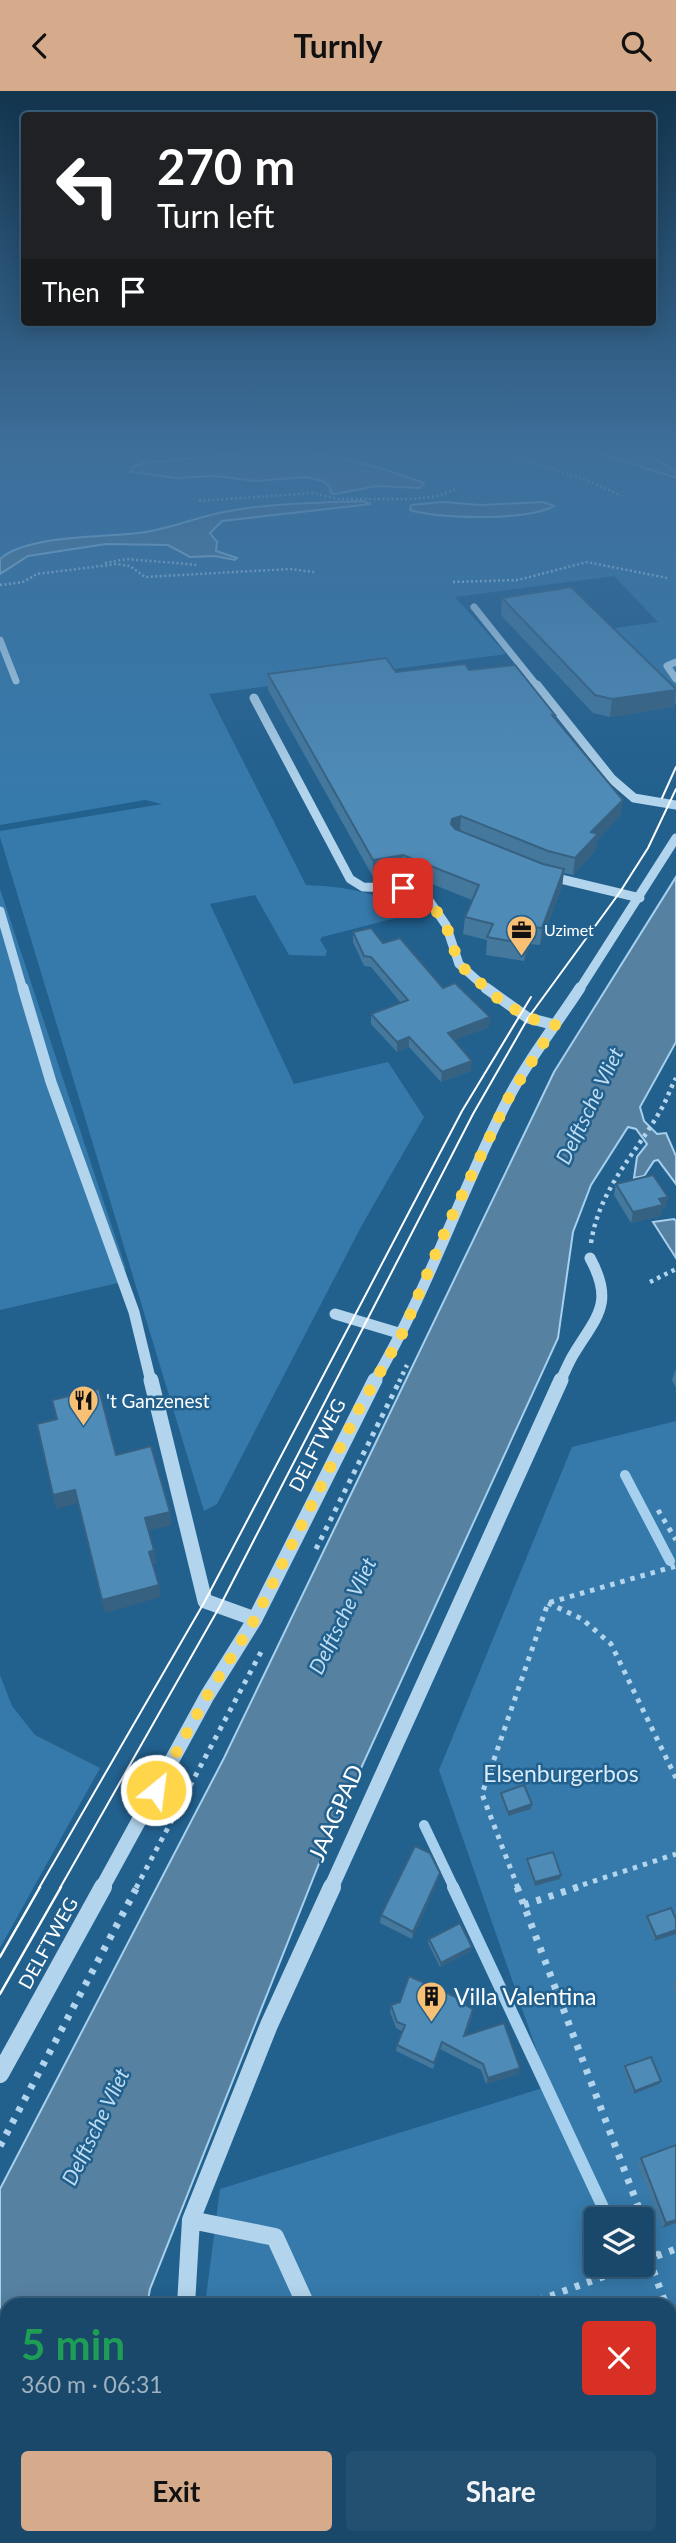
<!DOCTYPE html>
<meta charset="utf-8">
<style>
body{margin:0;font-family:Lato,sans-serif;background:#234f70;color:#f1f3f6;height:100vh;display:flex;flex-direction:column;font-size:26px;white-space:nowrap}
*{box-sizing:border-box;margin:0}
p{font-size:23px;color:#9fb2c1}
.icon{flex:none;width:38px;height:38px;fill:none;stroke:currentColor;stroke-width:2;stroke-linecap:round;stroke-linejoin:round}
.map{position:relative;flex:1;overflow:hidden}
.sheet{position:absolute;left:0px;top:2207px;width:677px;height:247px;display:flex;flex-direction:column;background:#1a486a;border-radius:21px 21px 0 0;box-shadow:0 4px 18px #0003,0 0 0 2px #38607e}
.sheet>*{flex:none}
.hud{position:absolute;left:21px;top:21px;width:635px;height:214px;border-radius:7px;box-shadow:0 4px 18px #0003,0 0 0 2px #38607e;background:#202124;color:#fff;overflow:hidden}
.controls{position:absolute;left:584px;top:2116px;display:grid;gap:14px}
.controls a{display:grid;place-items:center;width:70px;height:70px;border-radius:7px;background:#1a486a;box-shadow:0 4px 18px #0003,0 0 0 2px #38607e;font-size:35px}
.pin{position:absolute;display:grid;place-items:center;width:60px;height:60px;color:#fff;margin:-30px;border-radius:14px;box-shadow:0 4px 10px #0006}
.me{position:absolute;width:77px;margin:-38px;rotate:29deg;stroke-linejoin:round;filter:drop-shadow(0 0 5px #0008)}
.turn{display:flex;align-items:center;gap:24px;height:147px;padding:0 21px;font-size:32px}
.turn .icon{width:91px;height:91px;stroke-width:2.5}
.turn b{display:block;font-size:49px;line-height:60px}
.then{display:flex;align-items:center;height:66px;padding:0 21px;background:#0003;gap:14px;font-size:26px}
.round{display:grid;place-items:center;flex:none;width:74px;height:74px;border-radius:7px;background:#234f70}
.summary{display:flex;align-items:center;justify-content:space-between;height:119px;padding:0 21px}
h1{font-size:42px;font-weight:700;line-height:52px;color:#1e9e55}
.action{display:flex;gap:14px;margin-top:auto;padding:14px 21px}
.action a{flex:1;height:80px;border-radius:7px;background:#d6ab8b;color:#111;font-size:28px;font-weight:700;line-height:80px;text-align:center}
.action a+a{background:#234f70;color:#f1f3f6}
header{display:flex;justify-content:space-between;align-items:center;height:91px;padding:0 21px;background:#d6ab8b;color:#111;font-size:32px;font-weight:700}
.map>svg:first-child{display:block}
.green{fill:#367aab;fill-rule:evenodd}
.water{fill:#5781a0;stroke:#a6d0ed;stroke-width:2}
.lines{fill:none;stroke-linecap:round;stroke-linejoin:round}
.stream-far1{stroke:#a6d0ed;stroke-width:10}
.stream{stroke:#a6d0ed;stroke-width:12}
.path-far3{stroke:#b2d4ec;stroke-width:2.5;stroke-dasharray:2 2.5;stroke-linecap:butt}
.path-far2{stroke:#b2d4ec;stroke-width:4.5;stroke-dasharray:3.5 4.5;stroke-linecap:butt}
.path-far1{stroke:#b2d4ec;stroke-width:5;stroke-dasharray:4.5 6;stroke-linecap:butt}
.path{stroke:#b2d4ec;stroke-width:7;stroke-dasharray:5 8;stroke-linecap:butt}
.minor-far4{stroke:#b2d4ec;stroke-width:7}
.minor-far3{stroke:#b2d4ec;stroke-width:9}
.minor-far2{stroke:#b2d4ec;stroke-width:11}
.minor-far1{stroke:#b2d4ec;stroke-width:15}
.minor{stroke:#b2d4ec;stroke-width:18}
.tram-far1{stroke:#fff;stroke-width:2}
.tram{stroke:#fff;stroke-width:2.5}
.wall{fill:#44789d}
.shaded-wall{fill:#376180}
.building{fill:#4f8bb7;stroke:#376180;stroke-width:2}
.route{stroke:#ffd54a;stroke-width:12;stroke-dasharray:0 21.6}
.labels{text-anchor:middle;stroke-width:5;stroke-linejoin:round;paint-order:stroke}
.far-poi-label{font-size:16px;fill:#fff;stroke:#22608e;text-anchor:start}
.poi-label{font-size:19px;fill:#fff;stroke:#22608e;text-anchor:start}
.street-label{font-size:19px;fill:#fff;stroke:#22608e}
.water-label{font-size:21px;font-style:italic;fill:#beddf3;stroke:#22608e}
.near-park-label{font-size:23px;fill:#d7ebf9;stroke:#22608e}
.near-street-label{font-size:23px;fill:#fff;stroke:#22608e}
.near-poi-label{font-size:23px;fill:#fff;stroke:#22608e;text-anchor:start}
</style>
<header><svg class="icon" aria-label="back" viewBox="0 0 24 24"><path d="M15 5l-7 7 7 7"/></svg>Turnly<svg class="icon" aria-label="search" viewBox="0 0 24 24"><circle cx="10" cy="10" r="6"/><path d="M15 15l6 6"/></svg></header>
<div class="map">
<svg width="676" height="2452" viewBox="0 0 676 2452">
<rect width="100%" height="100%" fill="#22608e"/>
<path class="green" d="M0 360H676V613L595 540 658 531 614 485 455 506 506 563 209 603 306 794C342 796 379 799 408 824L322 846 320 849 327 860 325 865 289 864 255 804 210 813 294 993 388 971 424 1026 362 1134 217 1413 204 1420 0 746V740L162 713 145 709 0 734Z
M0 798 126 1178 114 1181 118 1192 0 1219Z
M676 1330V2452H197L199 2446H670V2214H205L220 2098 549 1995 439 1679 572 1356ZM597 2128H642V2174H597Z
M0 1584 12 1615 35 1644 100 1677 0 1857Z"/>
<path class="water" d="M269 360C323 360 374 373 424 392L420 397 377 395 335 403 331 402 330 396 323 390 306 386 256 390 215 385 176 387 130 381 132 376 143 372Z
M593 360 644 361 676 380V387Z
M363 410 371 413 222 430 210 442 217 451 216 460 237 467 235 469 215 465 190 466 168 454 106 453 28 465 0 483V468C27 443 108 447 146 441 172 437 197 426 224 421 269 412 317 412 363 410Z
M443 411 480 414 543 411 554 415C526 430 441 428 410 419L411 414Z
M676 786V951L640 1016 644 1030 657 1043 666 1042 676 1065V1093L658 1069 654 1070 644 1085 634 1087 637 1066 647 1053 636 1038 628 1036 591 1094 573 1141 558 1247 330 1745 150 2198 147 2214H7V2446L72 2447 70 2452H0V2098L224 1667 554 981Z
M674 1128 676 1130V1167L653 1131Z"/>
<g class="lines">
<path class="stream-far1" d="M625 1384 670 1470
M424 1734 454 1797"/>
<path class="stream" d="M453 1796 608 2127
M493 2446 494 2452"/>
<path class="path-far3" d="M498 360C539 376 582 384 621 405
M199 410 313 402 338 408H414L438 405 458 397
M105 472 127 468 198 474
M453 491 518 489 587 471 667 487
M0 494 23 491 37 483 117 473 130 475 145 486 290 478 314 481"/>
<path class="path-far2" d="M591 1152C599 1099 633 1066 659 1022 666 1011 670 998 676 987
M650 1191 676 1178
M399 1291 407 1274"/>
<path class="path-far1" d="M658 1419 676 1449
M316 1458 400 1289
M548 1512 582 1528 611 1553 676 1687
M136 1797 261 1561
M518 1797 482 1703 548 1512 676 1475
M573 1797 676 1763"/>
<path class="path" d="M517 1796 657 2165 649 2168 666 2214
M524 1814 578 1796
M0 2055 137 1796
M657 2165 676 2158
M526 2214 635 2174
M670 2224 676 2239
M670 2442 676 2439
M646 2452 659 2446"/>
<path class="minor-far4" d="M474 516 538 596
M0 549 16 590
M676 571 667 575 676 588"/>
<path class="minor-far3" d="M537 594 612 688 634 707 676 714
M254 607 350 788 363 796 403 797 426 805 446 834 459 873 488 899
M548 785 640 807
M0 820 23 899
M579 899 676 747"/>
<path class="minor-far2" d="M23 897 51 991 134 1221 151 1291
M486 897 528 927 555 934
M335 1223 402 1243
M374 1291C427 1202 460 1102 507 1010 527 970 556 934 580 897
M560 1291C565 1281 569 1270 575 1261 598 1224 614 1211 590 1167"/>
<path class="minor-far1" d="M151 1289 205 1510 255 1528
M102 1797 207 1605 255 1528 375 1289
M331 1797 561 1289"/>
<path class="minor" d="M0 1983 103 1796
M191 2129 275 2146 306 2214
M186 2214 191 2129 269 1934 332 1796
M368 2446V2452
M160 2452 162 2446"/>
<path class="tram-far1" d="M662 707 676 676
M39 1797 205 1510 462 1020 531 906
M60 1797 220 1515 473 1023 528 927 620 801 648 757 676 698"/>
<path class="tram" d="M0 1866 40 1796
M0 1903 61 1796"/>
</g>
<path class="wall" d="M502 507 676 598 674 616 610 626 593 622 501 524Z
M469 579 555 624V628L623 709 620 725 597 749 595 760 573 784 564 782 562 795 540 854 530 853 524 870 486 864 487 849 463 843 465 826 472 809 402 781 373 786 268 599V583Z
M353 841 383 852 443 897 489 936 454 949 471 980 441 991 409 956 397 961 371 933V923L401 912 371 876 364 875 353 851Z
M616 1093 668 1106 665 1117H662L660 1125 631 1132 614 1104Z
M675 1280H676V1297L672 1289Z
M501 1702 531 1718 508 1725 500 1706Z
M527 1768 561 1784 560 1788 534 1795 526 1772Z
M440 1782 438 1789 412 1848 380 1832 381 1824Z
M647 1825 676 1828V1843L654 1850 645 1829Z
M429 1848 471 1860 440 1876 428 1852Z
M676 1889V1904L672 1894 674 1890Z
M458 1910 472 1925 465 1945 520 1977 518 1983 486 1993 481 1979 440 1958 433 1978 396 1960 397 1954 402 1940 396 1937 390 1921 391 1914Z
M625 1975 661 1990 659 1993 633 2003 623 1978Z
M676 2054V2132L662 2137 637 2072 641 2067Z"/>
<path class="shaded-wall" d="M676 599 674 616 610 626 612 608Z
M623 709 620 725 597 749 595 760 573 784 575 767 591 741Z
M461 725 460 742 451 745 452 728Z
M403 764 402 781 373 786V769Z
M564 778 562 795 540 854 542 837Z
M532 836 530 853 524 870 526 853Z
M490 926 489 936 447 952 448 942Z
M409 946V956L397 961V951Z
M472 970 471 980 441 991 442 981Z
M668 1106 665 1117H662L660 1125 631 1132 633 1121 659 1108Z
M75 1399 78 1412 56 1418 53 1404Z
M170 1421 172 1434 147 1440 145 1427Z
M154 1459 157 1472 152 1474 149 1461Z
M159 1494 161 1506 105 1522 102 1509Z
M532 1713 531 1718 508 1725V1721Z
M440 1782 438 1789 412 1848 413 1841Z
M561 1784 560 1788 534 1795 535 1791Z
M676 1839V1843L654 1850 656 1846Z
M472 1856 471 1860 440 1876 441 1872Z
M520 1977 518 1983 486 1993 488 1987Z
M661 1990 659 1993 633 2003 635 2000Z
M676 2129V2132L662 2137 666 2132Z"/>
<path class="building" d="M571 496 676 598V599L612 608 595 604 502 507Z
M386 567 396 581 465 573 469 579 515 574 555 624H552L623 709 591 741 598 743 575 767 548 760 461 725 452 728 451 733 455 738 543 773 564 778 542 837 532 836 526 853 487 846 493 833 465 826 479 794 403 764 373 769 268 583Z
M371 837 383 852 400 847 443 897 455 892 490 926 448 942 472 970 442 981 409 946 397 951 371 923 408 909 371 866 364 865 353 841Z
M653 1084 668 1106 659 1108 663 1114 633 1121 616 1093Z
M99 1298 116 1364 151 1355 170 1421 145 1427 154 1459 149 1461 159 1494 102 1509 75 1399 53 1404 37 1333 57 1328 52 1309Z
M524 1694 532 1713 508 1721 501 1702Z
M415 1755 430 1762 440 1782 413 1841 381 1824Z
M553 1761 561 1784 535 1791 527 1768Z
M671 1817 676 1828V1839L656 1846 647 1825Z
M460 1832 472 1856 441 1872 429 1848Z
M409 1885 458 1907V1910L473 1918 464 1945 504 1932 520 1977 488 1987 483 1973 442 1951 434 1972 397 1954 405 1934 397 1931 391 1914 400 1911Z
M651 1966 661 1990 635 2000 625 1975Z
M676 2054V2129L666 2132 641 2067Z
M546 2446H567L569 2452H537V2450Z"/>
<linearGradient id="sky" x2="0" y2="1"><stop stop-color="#13354e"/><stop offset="0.51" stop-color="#3e6f9b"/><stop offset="1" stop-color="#3e6f9b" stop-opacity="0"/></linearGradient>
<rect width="676" height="704" fill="url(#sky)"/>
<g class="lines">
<path class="route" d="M156 1699 207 1605 255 1528 359 1318 402 1243 450 1129 509 1006 555 934 528 927 496 906 459 873 446 834 426 805 403 797"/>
</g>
<defs>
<symbol id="office-pin" viewBox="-11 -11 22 30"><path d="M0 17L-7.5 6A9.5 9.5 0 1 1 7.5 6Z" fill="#f7c074" stroke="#22608e"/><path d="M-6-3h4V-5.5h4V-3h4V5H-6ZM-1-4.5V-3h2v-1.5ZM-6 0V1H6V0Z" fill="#111"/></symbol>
<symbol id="restaurant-pin" viewBox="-11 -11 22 30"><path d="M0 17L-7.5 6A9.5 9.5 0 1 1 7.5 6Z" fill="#f7c074" stroke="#22608e"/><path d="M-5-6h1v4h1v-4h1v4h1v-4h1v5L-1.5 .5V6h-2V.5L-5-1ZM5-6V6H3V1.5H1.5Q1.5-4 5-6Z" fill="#111"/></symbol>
<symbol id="building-pin" viewBox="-11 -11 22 30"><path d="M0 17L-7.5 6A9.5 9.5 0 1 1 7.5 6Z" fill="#f7c074" stroke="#22608e"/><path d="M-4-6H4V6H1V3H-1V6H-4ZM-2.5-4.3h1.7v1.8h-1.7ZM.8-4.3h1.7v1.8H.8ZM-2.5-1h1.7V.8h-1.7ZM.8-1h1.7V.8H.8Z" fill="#111"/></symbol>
</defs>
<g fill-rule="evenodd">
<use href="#office-pin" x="504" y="822" width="35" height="47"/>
<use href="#restaurant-pin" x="66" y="1292" width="35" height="47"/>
<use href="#building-pin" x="414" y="1888" width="35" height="47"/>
</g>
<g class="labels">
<g class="far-poi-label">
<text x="544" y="845">Uzimet</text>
</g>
<g class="poi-label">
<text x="106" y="1317">'t Ganzenest</text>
</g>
<g class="street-label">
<text transform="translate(317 1354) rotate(-63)" y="7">DELFTWEG</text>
<text transform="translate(48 1852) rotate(-61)" y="7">DELFTWEG</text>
</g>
<g class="water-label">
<text transform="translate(590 1015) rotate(-64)" y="7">Delftsche Vliet</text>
<text transform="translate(343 1525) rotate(-64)" y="7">Delftsche Vliet</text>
<text transform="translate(96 2036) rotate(-64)" y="7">Delftsche Vliet</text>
</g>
<g class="near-park-label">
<text x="561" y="1691">Elsenburgerbos</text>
</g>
<g class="near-street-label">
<text transform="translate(336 1722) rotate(-66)" y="8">JAAGPAD</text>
</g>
<g class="near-poi-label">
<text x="454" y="1914">Villa Valentina</text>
</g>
</g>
</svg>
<div class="controls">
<a><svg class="icon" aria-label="layers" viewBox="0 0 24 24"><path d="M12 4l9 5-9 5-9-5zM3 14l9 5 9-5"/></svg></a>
</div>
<div class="pin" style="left:403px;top:797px;background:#d93025"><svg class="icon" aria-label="arrive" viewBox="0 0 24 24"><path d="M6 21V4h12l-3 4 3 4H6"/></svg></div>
<svg class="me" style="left:156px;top:1699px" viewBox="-20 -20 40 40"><circle r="17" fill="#ffd54a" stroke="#fff" stroke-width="3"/><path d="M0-11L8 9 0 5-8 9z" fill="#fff"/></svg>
<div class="hud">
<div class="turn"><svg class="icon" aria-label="left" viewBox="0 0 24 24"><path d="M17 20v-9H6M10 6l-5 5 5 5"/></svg><div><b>270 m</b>Turn left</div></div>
<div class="then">Then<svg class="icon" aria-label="arrive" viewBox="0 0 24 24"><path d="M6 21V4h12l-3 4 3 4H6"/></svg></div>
</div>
<section class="sheet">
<div class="summary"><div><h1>5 min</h1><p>360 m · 06:31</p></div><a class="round" style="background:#d93025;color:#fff"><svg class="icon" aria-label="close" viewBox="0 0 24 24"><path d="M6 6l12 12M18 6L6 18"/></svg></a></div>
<div class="action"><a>Exit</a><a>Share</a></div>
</section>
</div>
